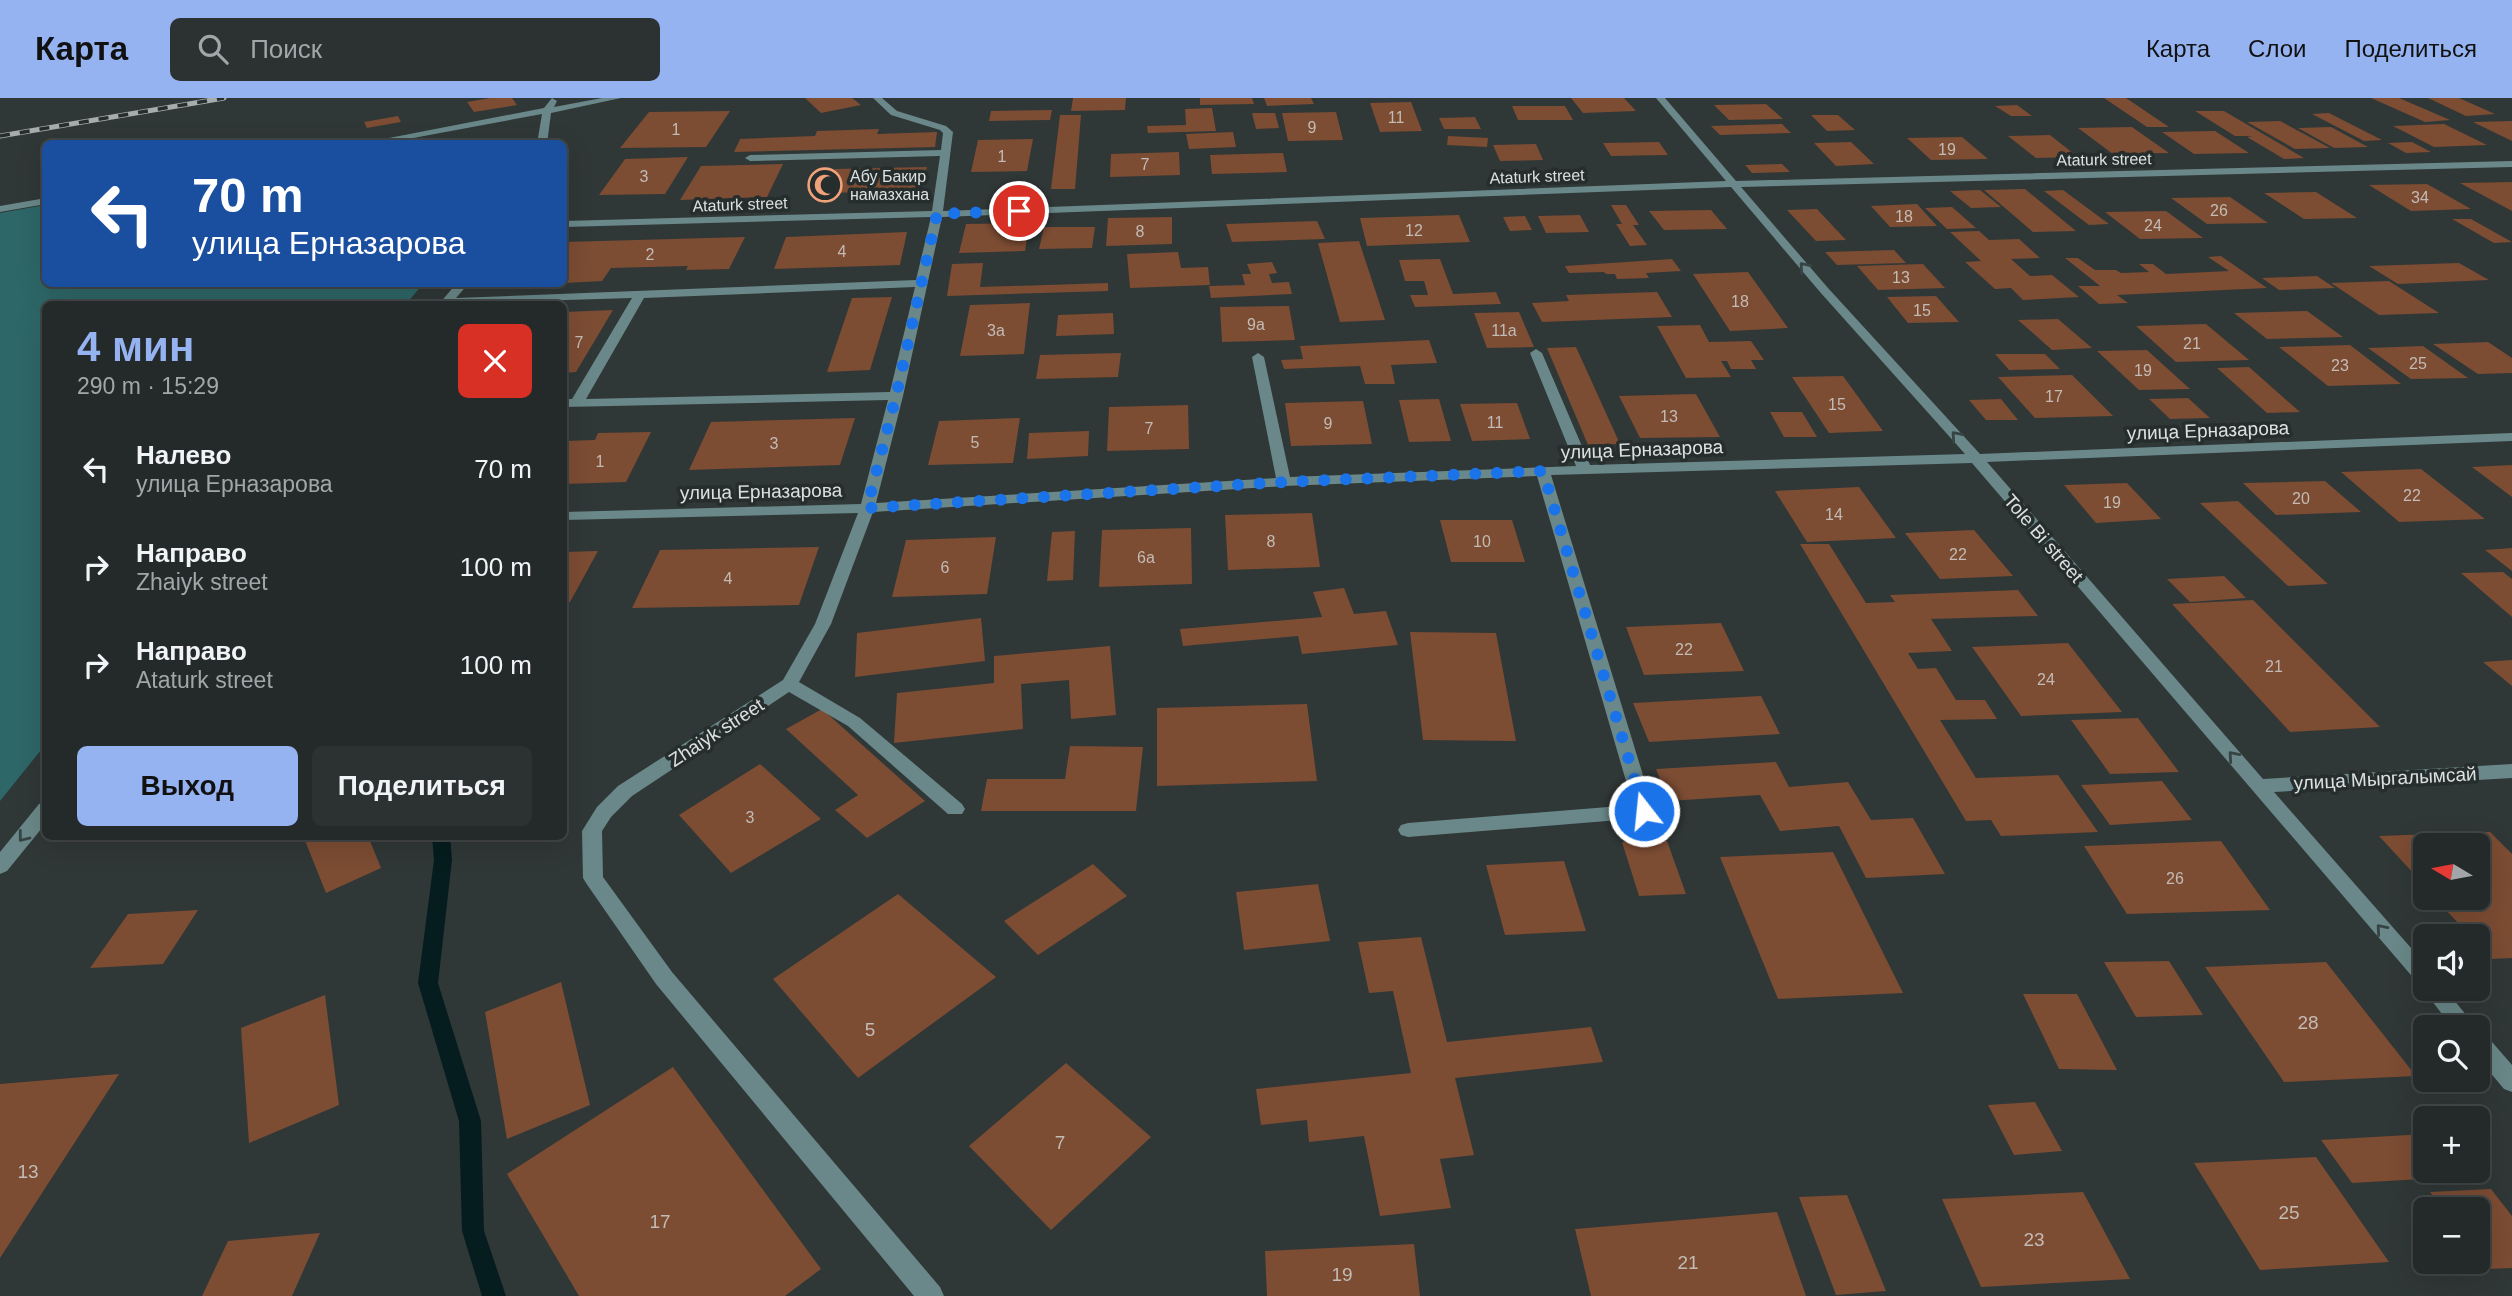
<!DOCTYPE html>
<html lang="ru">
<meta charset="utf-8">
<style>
body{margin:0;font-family:Helvetica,sans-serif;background:#2c3131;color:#f1f3f6;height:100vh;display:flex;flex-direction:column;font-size:26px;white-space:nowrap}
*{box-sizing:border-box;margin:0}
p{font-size:23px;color:#a3a6a8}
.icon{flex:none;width:38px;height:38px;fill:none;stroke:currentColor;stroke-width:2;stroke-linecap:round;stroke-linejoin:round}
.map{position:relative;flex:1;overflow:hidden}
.drawer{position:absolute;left:42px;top:203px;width:525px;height:539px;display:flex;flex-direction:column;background:#242929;border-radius:10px;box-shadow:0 7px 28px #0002,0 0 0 2px #414546}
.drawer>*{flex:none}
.banner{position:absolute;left:42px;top:42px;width:525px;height:147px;border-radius:10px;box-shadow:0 7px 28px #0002,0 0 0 2px #414546;background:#1a4fa0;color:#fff;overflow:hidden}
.needle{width:46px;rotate:280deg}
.tools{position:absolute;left:2413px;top:735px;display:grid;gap:14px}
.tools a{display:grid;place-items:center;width:77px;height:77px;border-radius:10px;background:#242929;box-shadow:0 7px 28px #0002,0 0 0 2px #414546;font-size:35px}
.pin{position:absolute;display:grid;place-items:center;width:60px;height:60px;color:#fff;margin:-30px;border:4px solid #fff;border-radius:50%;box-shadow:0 2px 7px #0007}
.me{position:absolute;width:77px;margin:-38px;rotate:344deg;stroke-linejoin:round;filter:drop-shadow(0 0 5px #0008)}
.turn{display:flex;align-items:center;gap:24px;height:147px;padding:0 35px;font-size:32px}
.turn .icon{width:91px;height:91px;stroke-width:2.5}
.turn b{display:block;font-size:49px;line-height:60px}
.round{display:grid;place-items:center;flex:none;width:74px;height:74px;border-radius:10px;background:#2c3131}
.headline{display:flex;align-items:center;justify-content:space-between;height:119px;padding:0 35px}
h1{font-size:42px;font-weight:800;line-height:52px;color:#95b2f1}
.cta{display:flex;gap:14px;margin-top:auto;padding:14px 35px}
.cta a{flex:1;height:80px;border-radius:10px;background:#95b2f1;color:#111;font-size:28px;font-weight:800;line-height:80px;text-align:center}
.cta a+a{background:#2c3131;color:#f1f3f6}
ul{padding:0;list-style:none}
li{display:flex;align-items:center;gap:21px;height:98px;padding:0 35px}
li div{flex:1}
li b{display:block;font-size:26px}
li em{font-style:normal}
header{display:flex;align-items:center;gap:42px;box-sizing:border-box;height:98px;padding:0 35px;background:#95b2f1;color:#111}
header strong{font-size:33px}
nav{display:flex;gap:38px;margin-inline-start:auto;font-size:24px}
.search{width:490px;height:63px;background:#2c3131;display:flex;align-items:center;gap:18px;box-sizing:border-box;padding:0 24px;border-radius:10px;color:#a3a6a8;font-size:26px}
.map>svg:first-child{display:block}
.green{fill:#2e6768}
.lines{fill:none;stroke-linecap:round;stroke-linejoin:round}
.stream{fill:#051d1e;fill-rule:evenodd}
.building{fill:#7c4c33}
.minor{fill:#6a8889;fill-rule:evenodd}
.rail-casing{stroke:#a7adad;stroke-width:5}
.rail{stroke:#262d2d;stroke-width:3.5;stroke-dasharray:10;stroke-linecap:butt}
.oneway{stroke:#374444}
.route{stroke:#1a73e8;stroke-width:12;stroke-dasharray:0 21.6}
.labels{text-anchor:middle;stroke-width:7;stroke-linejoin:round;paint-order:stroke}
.number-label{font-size:16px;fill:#c3bbb5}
.far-street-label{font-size:16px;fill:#dbe0e0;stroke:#262d2d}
.far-poi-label{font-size:16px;fill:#dbe0e0;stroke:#262d2d;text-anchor:start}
.street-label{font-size:19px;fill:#dbe0e0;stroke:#262d2d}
.near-number-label{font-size:19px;fill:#c3bbb5}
</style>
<header>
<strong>Карта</strong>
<div class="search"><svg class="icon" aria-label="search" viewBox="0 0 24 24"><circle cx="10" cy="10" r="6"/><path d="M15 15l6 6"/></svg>Поиск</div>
<nav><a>Карта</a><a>Слои</a><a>Поделиться</a></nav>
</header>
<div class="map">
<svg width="2512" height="1198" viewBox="0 0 2512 1198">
<rect width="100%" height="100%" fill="#303737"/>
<path class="green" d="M45 107 46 186H423L406 206H46L45 647 0 703V115Z"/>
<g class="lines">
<path class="stream" d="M432 738H450L452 762 438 885 481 1023 484 1133 506 1198H482L462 1133 459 1023 418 885 434 762Z"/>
</g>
<path class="building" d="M490 0H512L517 7 474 14 467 4Z
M805 0H852L861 7 821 15Z
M1073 0H1126L1125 12 1071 13Z
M1200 0H1252L1254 6 1200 7Z
M1264 0H1311L1314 6 1267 8Z
M1571 0H1624L1636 13 1583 15Z
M2104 0H2126L2169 29H2147Z
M2371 0H2399L2450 22 2425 24Z
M2428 0H2459L2495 16 2466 18Z
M1411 4 1422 33 1380 34 1370 5Z
M1766 6 1783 21 1729 22 1714 7Z
M2017 7 2032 18H2011L1995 8Z
M1512 8H1565L1573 22H1518Z
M1212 10 1216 33 1148 35 1147 28 1186 27 1185 11Z
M1052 12 1050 22 989 23 991 13Z
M730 13 706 49 620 50 649 14Z
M2195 13H2224L2304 60 2284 61 2247 39 2253 38H2235Z
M1336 14 1343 42 1288 43 1282 15Z
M1252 15H1275L1279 30 1256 31Z
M2329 15 2382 42 2364 43 2312 16Z
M1060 17H1081L1075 91H1051Z
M1811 17H1838L1855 32 1827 33Z
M398 18 401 24 367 30 364 24Z
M1475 19 1481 31H1444L1439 20Z
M2280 23 2330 50 2295 51 2247 24Z
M2512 23V43L2473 24Z
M1782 26 1791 35 1720 37 1711 28Z
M2444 26 2487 47 2434 49 2393 28Z
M2132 29 2169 55 2113 56 2078 30Z
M2331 29 2368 49 2334 50 2298 30Z
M879 31 877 36 937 34 935 49 734 54 740 41 815 38 817 33Z
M2215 33 2249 55 2194 56 2162 34Z
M1233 34 1236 49 1189 51 1186 36Z
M2050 37 2078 59 2036 60 2008 38Z
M1448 38 1488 40 1487 49 1447 47Z
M1962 39 1988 61 1931 62 1907 40Z
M1033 41 1027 73 971 74 978 42Z
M1659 44 1668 57 1611 58 1603 45Z
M1851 44 1874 66 1836 68 1814 45Z
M2412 44 2431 54 2406 55 2388 45Z
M1536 46 1543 62 1500 63 1493 47Z
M1179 54 1180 77 1110 79 1111 56Z
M1283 55 1287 74 1212 76 1210 57Z
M688 59 665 96 599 97 625 61Z
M783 66 767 99 680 102 701 68Z
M1782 66 1790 74 1752 75 1745 67Z
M927 69 919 93 825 95 835 71Z
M2512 84V113L2460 85Z
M2427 86 2471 111 2411 113 2369 87Z
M2025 91 2076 133 2033 134 1984 92Z
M1980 92 2001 109 1971 110 1950 93Z
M2063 92 2109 126 2089 127 2044 93Z
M2316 94 2357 120 2304 121 2264 95Z
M2230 99 2268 125 2207 126 2171 100Z
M1917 106 1937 128 1890 129 1871 108Z
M1611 107H1626L1639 127H1633L1647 147 1630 148 1616 126H1622Z
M1952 109 1976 130 1947 131 1925 110Z
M1817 111 1846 142 1816 143 1787 112Z
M1711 112 1727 131 1664 132 1649 113Z
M2166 113 2203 140 2140 141 2105 114Z
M1459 117 1470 144 1367 148 1360 120Z
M1580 117 1589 134 1546 135 1538 118Z
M1525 118 1532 132 1510 133 1503 119Z
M1172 119V146L1106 148 1108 120Z
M2452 121H2471L2512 144 2494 145Z
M1317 123 1325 141 1232 144 1226 126Z
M1030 125 1025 153 959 155 966 126Z
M1044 129H1095L1092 150 1039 151Z
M1979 133 1989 142 2019 141 2040 160 2011 161 2030 178 2052 177 2079 199 2023 202 2011 190 1995 191 1965 164 1981 163 1950 134Z
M907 134 900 167 774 171 786 139Z
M745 139 729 171 686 172 688 168 611 170 602 183 564 185V144Z
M1359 143 1385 222 1340 224 1318 145Z
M1894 152 1906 165 1837 167 1825 154Z
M1178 154 1181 170 1208 169 1210 187 1130 190 1127 156Z
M2221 158 2267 190 2117 197 2128 205 2099 206 2078 188H2100L2065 160H2078L2095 172H2116L2121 175 2149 174 2139 166H2153L2166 176 2229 173 2208 159Z
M1440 161 1453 196 1496 194 1501 206 1415 209 1410 197H1428L1424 183H1405L1399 162Z
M1672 161 1681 173 1646 175 1649 180 1617 181 1615 176H1606L1604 174 1569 175 1565 168Z
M1272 164 1277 175 1269 176 1272 185 1289 184 1292 196 1211 200 1209 188 1245 187 1242 176H1251L1247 166Z
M983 165 980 189 1108 185V193L947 198 952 166Z
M2459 165 2489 182 2398 186 2369 168Z
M1923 166 1945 190 1878 192 1857 168Z
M1748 174 1788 230 1730 233 1693 176Z
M2317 178 2335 190 2279 192 2262 180Z
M2389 183 2439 215 2379 217 2331 185Z
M1657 194 1672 219 1542 224 1532 205 1569 203 1566 197Z
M1936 198 1959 224 1908 225 1887 199Z
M892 199 870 272 827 274 852 200Z
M1030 205 1024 256 960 258 970 207Z
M1289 208 1295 242 1222 244 1220 209Z
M613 212 576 274 564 275V214Z
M2307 213 2343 239 2267 241 2234 215Z
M1519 214 1534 249 1487 250 1474 215Z
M1113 215 1114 236 1056 238 1058 217Z
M2058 221 2092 250 2052 252 2018 222Z
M2206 226 2249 262 2176 264 2136 228Z
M1700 227 1709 244 1751 243 1764 262H1751L1756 271H1731L1727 263H1721L1731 279 1686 280 1657 228Z
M1429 242 1437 265 1391 267 1395 286H1365L1360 268 1284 271 1281 262 1303 261 1300 248Z
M2488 244 2512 260V275L2478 276 2433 246Z
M2350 247 2401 286 2328 288 2279 249Z
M2423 248 2468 280 2411 281 2368 250Z
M1576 249 1620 346 1588 347 1547 250Z
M2147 252 2190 291 2139 292 2097 253Z
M1121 255 1118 279 1036 281 1040 257Z
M1995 256H2045L2060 271 2009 272Z
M2249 269 2300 314 2267 315 2217 270Z
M2072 277 2113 318 2035 320 1998 279Z
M1843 278 1883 333 1829 335 1792 279Z
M1696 296 1720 339 1640 340 1619 298Z
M2188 300 2210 320 2170 321 2149 301Z
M1439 301 1451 343 1409 344 1399 302Z
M2001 301 2018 322H1986L1969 302Z
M1363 303 1372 346 1291 348 1285 305Z
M1517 305 1530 341 1472 343 1460 306Z
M1188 307 1189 351 1107 353 1109 309Z
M1770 314H1802L1817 339H1784Z
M855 320 840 367 689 372 711 324Z
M1020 320 1013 365 928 367 939 323Z
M1089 333 1088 358 1027 361 1029 335Z
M651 334 626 384 564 386V343L595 342 598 335Z
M2512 367V399L2472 369Z
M2421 371 2485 421 2399 424 2341 374Z
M2325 383 2361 414 2276 417 2243 385Z
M2127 385 2161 421 2096 425 2064 387Z
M1859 389 1896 440 1807 444 1775 393Z
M2238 403 2328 486 2288 488 2200 405Z
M1312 415 1320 469 1228 472 1225 417Z
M1440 422H1512L1525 464H1451Z
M1191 430 1192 486 1099 489 1102 432Z
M1974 432 2013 478 1940 481 1905 435Z
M1075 433 1073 482 1047 483 1052 434Z
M996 439 987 496 892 499 906 442Z
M1800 446H1829L1866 505 1895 504 1890 497 2018 492 2038 518 1931 521 1952 553 1908 555 1918 571 1936 570 1956 602H1985L1997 621 1940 622 1976 680 2058 677 2098 734 2001 738 1991 722 1966 723Z
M819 449 799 507 632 510 660 452Z
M2512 450V473L2485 452Z
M598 453 570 504 564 505V454Z
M2503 474 2512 481V519L2461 475Z
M2224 478 2246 500 2190 504 2167 481Z
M1344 490 1354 516 1386 513 1398 547 1302 556 1298 538 1183 548 1180 531 1322 519 1313 494Z
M2253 502 2380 629 2290 634 2172 506Z
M981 520 985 563 855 579 857 535Z
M1721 525 1744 573 1644 577 1626 529Z
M1410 534 1496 535 1516 643 1423 642Z
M2068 545 2122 614 2021 618 1972 549Z
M1110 548 1116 617 1071 621 1069 582 1021 586 1023 631 894 645 897 595 994 585V558Z
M2512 562V588L2483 564Z
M1761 598 1780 636 1649 644 1633 605Z
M1307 606 1317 683 1157 688V610Z
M822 611 925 703 867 740 835 712 858 697 786 631Z
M2138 620 2179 674 2110 676 2071 622Z
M1070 648 1143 649 1136 713H981L987 681H1065Z
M1776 664 1789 689 1848 684 1871 722 1913 720 1945 776 1866 780 1839 728 1780 733 1760 697 1669 703 1656 671Z
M760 666 821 721 731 775 679 717Z
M2162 683 2192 722 2110 727 2081 687Z
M2490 734 2512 756V860L2491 861 2478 847V838H2470L2435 800H2478V747H2426V789L2379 738Z
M308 738H368L381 770 326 795 304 740Z
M1667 743 1686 796 1639 798 1622 744Z
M2221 743 2270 812 2127 816 2084 748Z
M1833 754 1903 895 1778 901 1720 759Z
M1564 763 1586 833 1505 837 1486 767Z
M1093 766 1127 798 1038 857 1004 823Z
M1318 786 1330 843 1244 852 1236 794Z
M898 796 996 879 858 980 773 881Z
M198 812 163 866 90 870 128 816Z
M1421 839 1447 944 1591 929 1603 964 1455 980 1474 1057 1440 1061 1451 1110 1380 1118 1364 1038 1309 1044 1307 1022 1261 1027 1256 991 1411 975 1393 893 1369 895 1358 844Z
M2169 863 2203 917 2136 919 2104 864Z
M2326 864 2416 978 2284 984 2205 869Z
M561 884 590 1007 507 1041 485 914Z
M2023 896H2077L2117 972 2059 971Z
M325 897 339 1007 249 1045 241 930Z
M1066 965 1151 1039 1051 1132 969 1048Z
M673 969 821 1171 785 1198H579L507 1076Z
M119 976 0 1160V986Z
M2035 1004 2062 1053 2014 1057 1988 1007Z
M2426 1036V1073H2470L2474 1078 2352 1085 2321 1042Z
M2316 1059 2389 1164 2260 1172 2194 1065Z
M2491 1091 2512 1118V1170L2487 1171 2478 1158V1111H2443L2430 1094Z
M2083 1094 2130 1181 1981 1189 1942 1101Z
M1847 1097 1886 1193 1836 1197 1799 1099Z
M1777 1114 1806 1198H1591L1575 1131Z
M320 1135 292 1198H202L228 1143Z
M1414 1146 1420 1198H1267L1265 1153Z"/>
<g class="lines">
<path class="minor" d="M602 0H621L551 15 547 46H537L542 16 381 46H358L544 10 552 0 557 3 554 9Z
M873 0H882L897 13 946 28 953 34 943 113 1726 83 1656 0H1665L1736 83 2512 63V69L1741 89 1828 190 1980 356 2512 335V343L1987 364 2263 681 2512 666V680L2274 694 2426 867V891H2445L2476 929H2452L2422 890 1972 365 1551 377 1654 713 1651 718 1644 720 1408 739 1401 737 1398 732 1401 727 1408 725 1633 707 1537 378 1284 388 873 414 831 526 799 584 860 620 962 706 965 711 962 716H948L848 628 789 594 632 698 611 719 602 733 603 779 672 874 940 1189 944 1198H914L656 886 586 785 583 780 582 733 597 709 618 688 783 582 815 526 858 415 564 422V414L861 406 888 302 564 309V301H572L632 200 439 206 456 186H468L456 200 916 182 931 119 564 129V123L932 113 940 58 750 63 745 60 750 57 941 52 943 35 940 32 891 17ZM1731 89 1820 194 1965 356 1590 367 1542 255 1536 251 1530 255 1576 368 1290 379 1264 259 1258 255 1252 259 1276 380 876 405 903 298 942 119ZM915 189 890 294 586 301 644 200Z
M46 100V106L0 114V108Z
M46 704V725L7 773 0 776V754L39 706Z
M2478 934 2486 937 2512 967V994L2504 991 2478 960Z"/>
<defs>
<path id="rail" d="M0 38 224 0"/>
</defs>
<use href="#rail" class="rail-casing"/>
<use href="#rail" class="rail"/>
</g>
<defs><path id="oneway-chevron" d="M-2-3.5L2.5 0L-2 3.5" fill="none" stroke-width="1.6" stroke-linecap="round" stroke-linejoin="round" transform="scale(1.75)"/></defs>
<g class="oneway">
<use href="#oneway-chevron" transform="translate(1804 169) rotate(-131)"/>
<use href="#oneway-chevron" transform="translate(1956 338) rotate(-131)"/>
<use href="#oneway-chevron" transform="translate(2233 658) rotate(-131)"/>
<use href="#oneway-chevron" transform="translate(23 739) rotate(128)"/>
<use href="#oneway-chevron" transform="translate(2381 831) rotate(-131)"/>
</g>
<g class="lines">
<path class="route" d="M1019 113 937 116 896 298 867 410 1284 384 1543 373 1644 713"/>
</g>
<defs>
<symbol id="mosque-ring" viewBox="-11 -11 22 22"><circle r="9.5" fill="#262d2d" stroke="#f0a27a" stroke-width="1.5"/><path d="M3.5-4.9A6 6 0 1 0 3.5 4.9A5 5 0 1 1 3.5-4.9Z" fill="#f0a27a"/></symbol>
</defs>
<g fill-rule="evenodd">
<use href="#mosque-ring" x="806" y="68" width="38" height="38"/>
</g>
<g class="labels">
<g class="number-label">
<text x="1396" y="25">11</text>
<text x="1312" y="35">9</text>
<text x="676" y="37">1</text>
<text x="1947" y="57">19</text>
<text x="1002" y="64">1</text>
<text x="1145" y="72">7</text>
<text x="644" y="84">3</text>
<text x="2420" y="105">34</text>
<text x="2219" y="118">26</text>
<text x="1904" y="124">18</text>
<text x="2153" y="133">24</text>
<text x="1414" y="138">12</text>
<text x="1140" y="139">8</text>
<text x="842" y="159">4</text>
<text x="650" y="162">2</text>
<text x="1901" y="185">13</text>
<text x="1740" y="209">18</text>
<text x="1922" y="218">15</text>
<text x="1256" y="232">9а</text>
<text x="996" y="238">3а</text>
<text x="1504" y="238">11а</text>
<text x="579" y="250">7</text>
<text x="2192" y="251">21</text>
<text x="2418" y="271">25</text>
<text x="2340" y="273">23</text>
<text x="2143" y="278">19</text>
<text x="2054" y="304">17</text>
<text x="1837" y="312">15</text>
<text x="1669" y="324">13</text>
<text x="1495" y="330">11</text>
<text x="1328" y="331">9</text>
<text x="1149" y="336">7</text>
<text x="975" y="350">5</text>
<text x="774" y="351">3</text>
<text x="600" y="369">1</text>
<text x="2412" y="403">22</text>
<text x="2301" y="406">20</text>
<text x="2112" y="410">19</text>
<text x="1834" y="422">14</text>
<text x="1271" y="449">8</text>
<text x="1482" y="449">10</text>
<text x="1958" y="462">22</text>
<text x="1146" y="465">6а</text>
<text x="945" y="475">6</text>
<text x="728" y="486">4</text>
<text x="1684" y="557">22</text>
<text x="2274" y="574">21</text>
<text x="2046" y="587">24</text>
<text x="750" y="725">3</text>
<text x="2175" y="786">26</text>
</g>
<g class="far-street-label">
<text transform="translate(2104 61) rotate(-1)" y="6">Ataturk street</text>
<text transform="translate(1537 78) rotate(-2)" y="6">Ataturk street</text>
<text transform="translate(740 106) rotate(-2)" y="6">Ataturk street</text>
</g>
<g class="far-poi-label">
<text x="850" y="84">Абу Бакир<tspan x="850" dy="18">намазхана</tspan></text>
</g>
<g class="street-label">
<text transform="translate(2208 332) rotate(-2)" y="7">улица Ерназарова</text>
<text transform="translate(1642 351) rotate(-2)" y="7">улица Ерназарова</text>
<text transform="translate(761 393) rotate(-1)" y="7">улица Ерназарова</text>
<text transform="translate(2044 440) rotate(49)" y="7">Tole Bi street</text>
<text transform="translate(716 634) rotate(-33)" y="7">Zhaiyk street</text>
<text transform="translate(2385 680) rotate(-3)" y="7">улица Мыргалымсай</text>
</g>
<g class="near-number-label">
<text x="2308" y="931">28</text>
<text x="870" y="938">5</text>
<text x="1060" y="1051">7</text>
<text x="28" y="1080">13</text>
<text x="2289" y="1121">25</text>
<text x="660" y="1130">17</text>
<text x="2034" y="1148">23</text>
<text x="1688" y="1171">21</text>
<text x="1342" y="1183">19</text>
</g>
</g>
</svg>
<div class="tools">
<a><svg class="needle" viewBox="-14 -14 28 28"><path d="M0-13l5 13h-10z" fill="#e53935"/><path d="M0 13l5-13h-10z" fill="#a3a6a8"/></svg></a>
<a><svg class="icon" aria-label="sound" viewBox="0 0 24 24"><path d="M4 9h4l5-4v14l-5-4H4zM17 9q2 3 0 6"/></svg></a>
<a><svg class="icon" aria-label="search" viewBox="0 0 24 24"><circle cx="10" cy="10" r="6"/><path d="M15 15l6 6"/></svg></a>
<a>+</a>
<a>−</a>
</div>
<div class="pin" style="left:1019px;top:113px;background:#d93025"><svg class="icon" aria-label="arrive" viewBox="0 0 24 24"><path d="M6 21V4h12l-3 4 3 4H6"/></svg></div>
<svg class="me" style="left:1644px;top:713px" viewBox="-20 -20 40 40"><circle r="17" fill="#1a73e8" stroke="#fff" stroke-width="3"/><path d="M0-11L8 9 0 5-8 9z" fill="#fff"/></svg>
<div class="banner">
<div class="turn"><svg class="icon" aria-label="left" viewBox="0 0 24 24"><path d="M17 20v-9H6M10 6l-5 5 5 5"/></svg><div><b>70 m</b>улица Ерназарова</div></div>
</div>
<section class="drawer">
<div class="headline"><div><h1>4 мин</h1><p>290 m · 15:29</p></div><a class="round" style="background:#d93025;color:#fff"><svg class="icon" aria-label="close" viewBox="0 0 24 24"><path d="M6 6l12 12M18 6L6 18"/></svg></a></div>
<ul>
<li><svg class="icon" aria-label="left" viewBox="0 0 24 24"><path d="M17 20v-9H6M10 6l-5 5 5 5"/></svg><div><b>Налево</b><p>улица Ерназарова</p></div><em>70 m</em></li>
<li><svg class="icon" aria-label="right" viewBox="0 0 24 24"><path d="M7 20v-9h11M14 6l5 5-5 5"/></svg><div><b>Направо</b><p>Zhaiyk street</p></div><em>100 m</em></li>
<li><svg class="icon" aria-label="right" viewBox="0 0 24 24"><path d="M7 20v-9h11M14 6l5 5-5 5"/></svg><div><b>Направо</b><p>Ataturk street</p></div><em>100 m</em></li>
</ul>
<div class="cta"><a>Выход</a><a>Поделиться</a></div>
</section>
</div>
